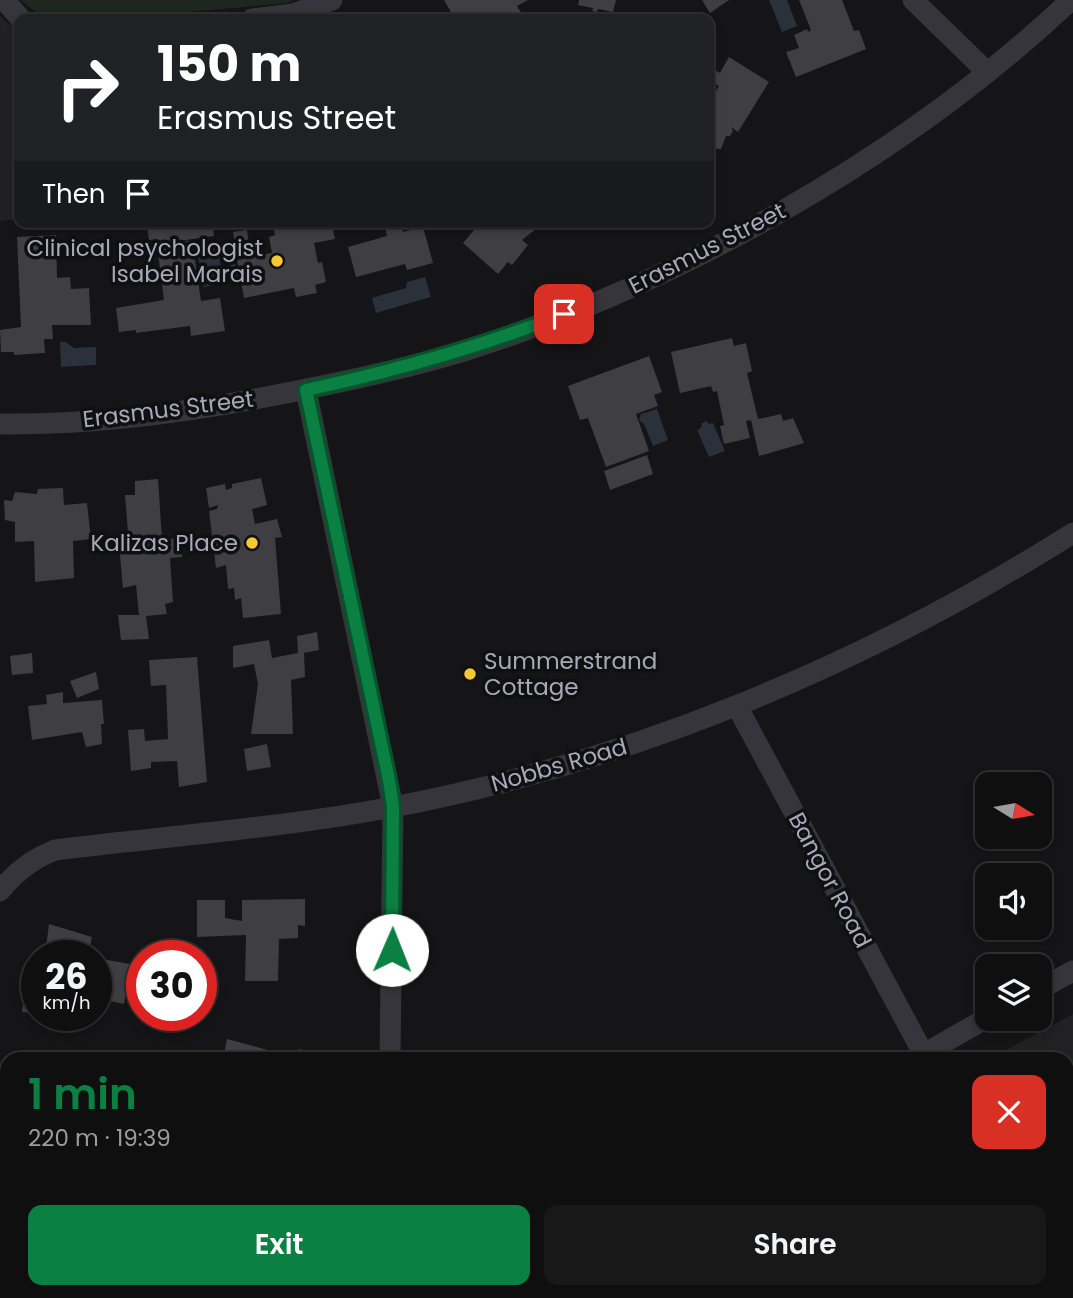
<!DOCTYPE html>
<meta charset="utf-8">
<style>
body{margin:0;font-family:Poppins,sans-serif;background:#191819;color:#f1f3f6;height:100vh;display:flex;flex-direction:column;font-size:26px;white-space:nowrap}
*{box-sizing:border-box;margin:0}
p{font-size:23px;color:#9c9c9f}
.icon{flex:none;width:38px;height:38px;fill:none;stroke:currentColor;stroke-width:2;stroke-linecap:round;stroke-linejoin:round}
.map{position:relative;flex:1;overflow:hidden}
.panel{position:absolute;left:0px;top:1052px;width:1074px;height:247px;display:flex;flex-direction:column;background:#100f10;border-radius:21px 21px 0 0;box-shadow:0 4px 10px #0003,0 0 0 2px #302f30}
.panel>*{flex:none}
.banner{position:absolute;left:14px;top:14px;width:700px;height:214px;border-radius:14px;box-shadow:0 4px 10px #0003,0 0 0 2px #302f30;background:#202124;color:#fff;overflow:hidden}
.needle{width:46px;rotate:101deg}
.controls{position:absolute;left:975px;top:772px;display:grid;gap:14px}
.controls a{display:grid;place-items:center;width:77px;height:77px;border-radius:14px;background:#100f10;box-shadow:0 4px 10px #0003,0 0 0 2px #302f30;font-size:35px}
.speed{position:absolute;left:21px;top:940px;display:flex;gap:14px;font-size:35px;font-weight:700;text-align:center}
.speed>*{display:grid;place-content:center;width:91px;height:91px;border-radius:50%;background:#100f10;box-shadow:0 4px 10px #0003,0 0 0 2px #302f30;line-height:1}
.speed small{font-size:18px;font-weight:400}
.speed .limit{border:10px solid #d22;background:#fff;color:#111}
.pin{position:absolute;display:grid;place-items:center;width:60px;height:60px;color:#fff;margin:-30px;border-radius:14px;box-shadow:0 4px 10px #0006}
.me{position:absolute;width:77px;margin:-38px;rotate:1deg;stroke-linejoin:round;filter:drop-shadow(0 0 5px #0008)}
.turn{display:flex;align-items:center;gap:24px;height:147px;padding:0 28px;font-size:32px}
.turn .icon{width:91px;height:91px;stroke-width:2.5}
.turn b{display:block;font-size:49px;line-height:60px}
.then{display:flex;align-items:center;height:66px;padding:0 28px;background:#0003;gap:14px;font-size:26px}
.round{display:grid;place-items:center;flex:none;width:74px;height:74px;border-radius:14px;background:#191819}
.overview{display:flex;align-items:center;justify-content:space-between;height:119px;padding:0 28px}
h1{font-size:42px;font-weight:600;line-height:52px;color:#0b8043}
.cta{display:flex;gap:14px;margin-top:auto;padding:14px 28px}
.cta a{flex:1;height:80px;border-radius:14px;background:#0b8043;color:#fff;font-size:28px;font-weight:600;line-height:80px;text-align:center}
.cta a+a{background:#191819;color:#f1f3f6}
.map>svg:first-child{display:block}
.built{fill:#212023}
.green{fill:#1e2620}
.water{fill:#2a313a}
.building{fill:#3f3e43}
.lines{fill:none;stroke-linecap:round;stroke-linejoin:round}
.minor{stroke:#35353b;stroke-width:21}
.route-casing{stroke:#07532c;stroke-width:18}
.route{stroke:#0b8043;stroke-width:12}
.poi-dot{fill:#f3c92f;stroke:#100f11;stroke-width:2.5}
.labels{text-anchor:middle;stroke-width:7;stroke-linejoin:round;paint-order:stroke}
.poi-label{font-size:23px;fill:#a6a9b7;stroke:#100f11;text-anchor:end}
.street-label{font-size:23px;fill:#a6a9b7;stroke:#100f11}
</style>
<div class="map">
<svg width="1073" height="1298" viewBox="0 0 1073 1298">
<rect width="100%" height="100%" fill="#151416"/>
<path class="built" d="M0 16 19 32V219L0 221Z
M1073 1014V1298H838L839 1292H1068V1059H989Z"/>
<path class="green" d="M20 0H294L288 3 111 19H45Z
M1073 1055V1298H968L963 1292H1068V1060Z"/>
<path class="water" d="M769 0H787L797 26 782 32Z
M218 246 223 284 203 287 197 249Z
M425 277 431 297 376 313 372 298 406 288 407 282Z
M60 342H66L74 348 96 347V365L61 367Z
M657 409 668 440 653 446 644 424 639 420 641 414Z
M706 421 709 424 713 423 725 451 709 457 697 430 701 428 702 423Z"/>
<path class="building" d="M444 0H528L517 6 525 19H497L494 14 485 19H455Z
M579 0H616L613 12 598 9 597 12 592 11 593 8 578 5Z
M702 0H729L710 13Z
M799 0H842L854 31 859 30 866 49 796 77 786 52 799 48 794 35 807 29 808 32 811 30Z
M729 57 769 82 738 132 731 127 733 131 730 136H726L721 149H717L709 144V103L719 86 709 80 715 70 720 73Z
M155 222H212L214 236 158 244 157 239 149 240 147 226 155 225Z
M272 222H331L335 239 314 243 318 263 322 262 326 282 315 285 317 293 296 297 294 288 244 298 237 260 272 253 269 237 275 235Z
M384 222H400L403 232 423 227 433 263 407 270 405 264 356 277 348 247 387 236Z
M481 222H545L536 226 537 228 522 240 528 245 512 265 508 262 498 274 463 243Z
M247 230 249 247 236 249 233 232Z
M56 235 57 278 70 277 71 289 89 288 91 325H52L53 339H44L45 353 14 355V352H1L0 330 21 327 17 237Z
M192 240 201 301 220 298 225 331 191 336 190 326 136 333V330L119 332 116 308 164 300 157 245Z
M235 264 238 280 229 282 227 266Z
M732 338 734 346 746 343 752 371 747 373 758 419 781 414 783 421 793 418 804 443 759 456 751 420 746 421 750 438 724 444 720 426 724 425 717 391 713 392 711 386 680 393 671 352Z
M649 356 662 392 654 395 658 406 636 414 649 451 606 467 588 418 580 420 568 386Z
M647 455 653 474 610 490 604 471Z
M261 478 267 505 252 509 255 524 277 519 282 537 275 538 281 614 243 618 241 598 235 600 234 588 228 589 226 565 216 568 209 511 217 509 218 505 209 508 206 488 225 484 226 490 232 488V484Z
M158 479 162 539H180L182 557 170 558 173 602 165 604 167 614 146 616 149 639 121 640 118 615H139L136 585 123 588 119 545 129 544 125 495H135V481Z
M63 488 64 505 87 503 91 539 73 541 74 578 35 582 34 541 15 542V522L5 520 4 500 12 501 15 492 37 494 38 489Z
M317 632 319 650 304 653 305 677 291 680 293 734H251L258 684 254 664 233 668V646L269 640 272 658 298 653 297 636Z
M32 653 33 673 12 675 10 656Z
M197 657 207 782 179 787 177 761 151 762V768L131 771 128 730 144 729 145 741 168 739 166 685 151 686 149 660Z
M96 672 99 689 77 698 70 681Z
M63 692V703L102 700 104 724H101L102 744 86 747 82 732 32 740 28 706 47 704 46 695Z
M267 744 271 767 247 771 244 749Z
M305 899V926L298 925V938L279 939 278 981H245L246 935 197 937V900H225V918L242 921V900Z
M49 924 92 937 88 956H45Z
M96 958 130 964 124 1004 96 998Z
M36 960H37V1014L22 1012 26 981 31 982Z
M227 1039 275 1052 274 1059H223Z
M299 1049 321 1054 320 1059H291L292 1054 298 1055Z
M242 1292H269L266 1298H253Z"/>
<g class="lines">
<path class="minor" d="M4 0 21 19
M913 0 987 72
M252 19 293 14 332 0
M306 390 393 807 390 1059
M0 424C88 425 184 413 271 396 334 384 398 371 461 352 680 283 903 158 1071 0
M737 706 923 1053
M0 891C15 872 32 859 55 850 167 836 282 828 393 807 634 761 866 664 1073 533
M1040 989 1073 971
M915 1059 987 1018
M388 1298V1292
M805 1298V1292"/>
</g>
<g class="lines">
<defs>
<path id="route" d="M392 950 393 807 389 780 306 390C394 371 480 347 564 314"/>
</defs>
<use href="#route" class="route-casing"/>
<use href="#route" class="route"/>
</g>
<g class="poi-dot">
<circle cx="277" cy="261" r="7"/>
<circle cx="252" cy="543" r="7"/>
<circle cx="470" cy="674" r="7"/>
</g>
<g class="labels">
<g class="poi-label">
<text x="263" y="256">Clinical psychologist<tspan x="263" dy="26">Isabel Marais</tspan></text>
<text x="238" y="551">Kalizas Place</text>
<text x="484" y="669" text-anchor="start">Summerstrand<tspan x="484" dy="26">Cottage</tspan></text>
</g>
<g class="street-label">
<text transform="translate(707 248) rotate(-27)" y="8">Erasmus Street</text>
<text transform="translate(168 409) rotate(-7)" y="8">Erasmus Street</text>
<text transform="translate(559 765) rotate(-16)" y="8">Nobbs Road</text>
<text transform="translate(830 880) rotate(62)" y="8">Bangor Road</text>
</g>
</g>
</svg>
<div class="controls">
<a><svg class="needle" viewBox="-14 -14 28 28"><path d="M0-13l5 13h-10z" fill="#e53935"/><path d="M0 13l5-13h-10z" fill="#9c9c9f"/></svg></a>
<a><svg class="icon" aria-label="sound" viewBox="0 0 24 24"><path d="M4 9h4l5-4v14l-5-4H4zM17 9q2 3 0 6"/></svg></a>
<a><svg class="icon" aria-label="layers" viewBox="0 0 24 24"><path d="M12 4l9 5-9 5-9-5zM3 14l9 5 9-5"/></svg></a>
</div>
<div class="speed"><div>26<small>km/h</small></div><div class="limit">30</div></div>
<div class="pin" style="left:564px;top:314px;background:#d93025"><svg class="icon" aria-label="arrive" viewBox="0 0 24 24"><path d="M6 21V4h12l-3 4 3 4H6"/></svg></div>
<svg class="me" style="left:392px;top:950px" viewBox="-20 -20 40 40"><circle r="19" fill="#fff"/><path d="M0-13L10 11 0 6-10 11z" fill="#0b8043"/></svg>
<div class="banner">
<div class="turn"><svg class="icon" aria-label="right" viewBox="0 0 24 24"><path d="M7 20v-9h11M14 6l5 5-5 5"/></svg><div><b>150 m</b>Erasmus Street</div></div>
<div class="then">Then<svg class="icon" aria-label="arrive" viewBox="0 0 24 24"><path d="M6 21V4h12l-3 4 3 4H6"/></svg></div>
</div>
<section class="panel">
<div class="overview"><div><h1>1 min</h1><p>220 m · 19:39</p></div><a class="round" style="background:#d93025;color:#fff"><svg class="icon" aria-label="close" viewBox="0 0 24 24"><path d="M6 6l12 12M18 6L6 18"/></svg></a></div>
<div class="cta"><a>Exit</a><a>Share</a></div>
</section>
</div>
